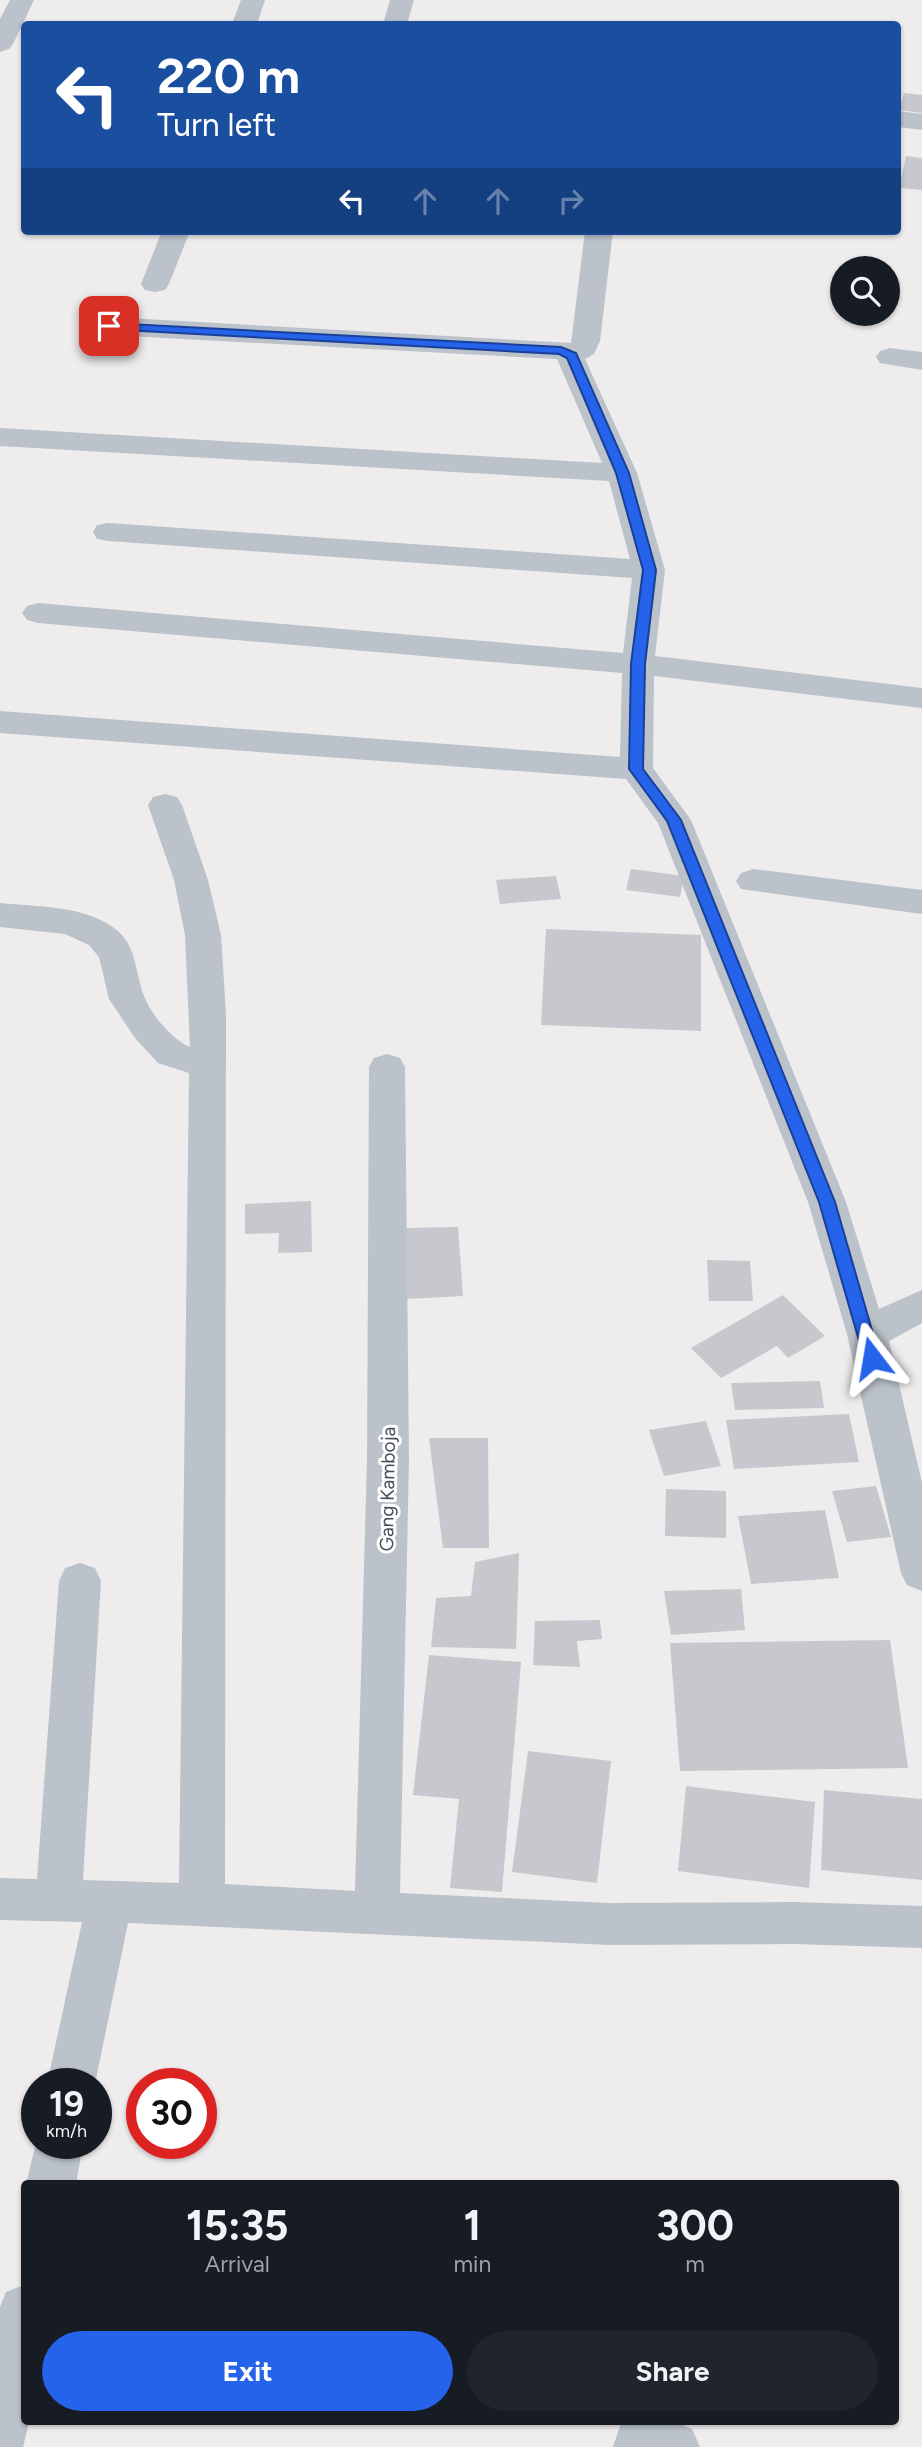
<!DOCTYPE html>
<style>
body{margin:0;font-family:Figtree,sans-serif;background:#20242c;color:#f1f3f6;height:100vh;display:flex;flex-direction:column;font-size:26px;white-space:nowrap}
*{box-sizing:border-box;margin:0}
p{font-size:23px;color:#9ea1a6}
.icon{flex:none;width:38px;height:38px;fill:none;stroke:currentColor;stroke-width:2;stroke-linecap:round;stroke-linejoin:round}
.map{position:relative;flex:1;overflow:hidden}
.side{position:absolute;left:21px;top:2180px;width:878px;height:245px;display:flex;flex-direction:column;background:#171b24;border-radius:7px;box-shadow:0 2px 5px #0004}
.side>*{flex:none}
.hud{position:absolute;left:21px;top:21px;width:880px;height:214px;border-radius:7px;box-shadow:0 2px 5px #0004;background:#1a4fa0;color:#fff;overflow:hidden}
.fabs{position:absolute;left:830px;top:256px;display:grid;gap:14px}
.fabs a{display:grid;place-items:center;width:70px;height:70px;border-radius:50%;background:#171b24;box-shadow:0 2px 5px #0004;font-size:35px}
.speed{position:absolute;left:21px;top:2068px;display:flex;gap:14px;font-size:35px;font-weight:700;text-align:center}
.speed>*{display:grid;place-content:center;width:91px;height:91px;border-radius:50%;background:#171b24;box-shadow:0 2px 5px #0004;line-height:1}
.speed small{font-size:18px;font-weight:400}
.speed .limit{border:10px solid #d22;background:#fff;color:#111}
.pin{position:absolute;display:grid;place-items:center;width:60px;height:60px;color:#fff;margin:-30px;border-radius:14px;box-shadow:0 4px 10px #0006}
.me{position:absolute;width:77px;margin:-38px;rotate:346deg;stroke-linejoin:round;filter:drop-shadow(0 0 5px #0008)}
.turn{display:flex;align-items:center;gap:24px;height:147px;padding:0 21px;font-size:32px}
.turn .icon{width:91px;height:91px;stroke-width:2.5}
.turn b{display:block;font-size:49px;line-height:60px}
.lanes{display:flex;align-items:center;height:66px;padding:0 21px;background:#0003;justify-content:center;gap:35px;direction:ltr}
.lanes .off{opacity:.35}
.eta{display:flex;justify-content:space-evenly;align-items:center;height:119px;text-align:center}
.eta b{font-size:42px;font-weight:700;line-height:49px}
.primary-button{display:flex;gap:14px;margin-top:auto;padding:14px 21px}
.primary-button a{flex:1;height:80px;border-radius:42px;background:#2563eb;color:#fff;font-size:28px;font-weight:700;line-height:80px;text-align:center}
.primary-button a+a{background:#20242c;color:#f1f3f6}
.map>svg:first-child{display:block}
.building{fill:#c7c8ce}
.lines{fill:none;stroke-linecap:round;stroke-linejoin:round}
.minor{fill:#bbc2ca;fill-rule:evenodd}
.route{fill:#2563eb;stroke:#184099;stroke-width:2}
.labels{text-anchor:middle;stroke-width:6;stroke-linejoin:round;paint-order:stroke}
.street-label{font-size:19px;fill:#464e57;stroke:#fff}
</style>
<div class="map">
<svg width="922" height="2447" viewBox="0 0 922 2447">
<rect width="100%" height="100%" fill="#eeecec"/>
<path class="building" d="M904 93 922 95V113L899 110Z
M906 156 922 158V190L899 188Z
M631 869 684 876 680 897 626 890Z
M556 876 561 899 500 904 496 880Z
M546 929 701 935V1031L541 1025Z
M311 1201 312 1252 278 1253 279 1233 245 1234V1204Z
M458 1227 463 1296 407 1299 404 1228Z
M707 1260 750 1261 753 1301H709Z
M783 1295 825 1336 788 1358 777 1346 721 1378 691 1348Z
M820 1381 824 1408 735 1410 731 1383Z
M849 1414 859 1462 734 1469 726 1420Z
M706 1421 721 1466 664 1476 649 1430Z
M429 1438H488L489 1548H443Z
M876 1486 891 1537 847 1542 832 1491Z
M666 1489 726 1491V1538L665 1536Z
M825 1510 839 1578 751 1584 738 1516Z
M519 1553 516 1649 431 1647 436 1598 471 1596 475 1562Z
M741 1589 745 1630 671 1635 664 1591Z
M600 1620 602 1639 577 1641 580 1667 533 1665 535 1621Z
M890 1640 908 1768 680 1771 670 1643Z
M429 1655 521 1662 502 1892 450 1888 459 1799 413 1795Z
M528 1751 611 1761 597 1883 512 1872Z
M686 1786 815 1802 809 1888 678 1871Z
M824 1790 922 1799V1880L821 1870Z"/>
<g class="lines">
<path class="minor" d="M10 0H34L13 44 9 49 0 52V19Z
M241 0H265L257 24H232Z
M390 0H414L407 24H383Z
M898 111 922 114V130L898 127Z
M162 231H190L169 284 165 290 155 292 145 290 141 284Z
M585 231H613L600 341 594 354 585 359 637 473 665 570 655 656 922 688V708L654 676 653 768 691 820 846 1202 879 1309 922 1290V1323L889 1341 922 1483V1591L907 1585 901 1573 847 1334 808 1202 658 823 626 779 0 733V711L620 757 622 673 38 623 27 620 22 613 27 606 38 603 623 653 632 578 108 541 97 539 93 532 97 525 108 523 630 559 609 481 0 446V428L602 463 557 359 109 335 99 332 95 326 99 320 109 317 571 343Z
M890 348 922 352V370L880 363 876 357 880 351Z
M165 794 177 797 182 805 208 880 221 935 226 1015 225 1884 355 1891 367 1459 369 1067 374 1058 387 1054 400 1058 405 1067 409 1459 400 1893 610 1903 794 1902 922 1906V1948L794 1944 610 1945 128 1923 95 2084H47L82 1922 0 1920V1878L37 1879 59 1581 65 1568 80 1563 95 1568 101 1581 83 1880 179 1883 189 1073 158 1063 135 1038 109 999 99 957 89 945 65 934 0 927V903C37 907 83 905 114 928 137 944 135 972 144 996 150 1013 172 1040 190 1047L185 935 174 880 148 805 153 797Z
M753 869 922 890V914L741 889 736 881 741 873Z
M37 2139V2144H83L76 2184H26Z
M24 2285V2422H29L23 2447H0V2307L6 2292Z
M628 2422H677L692 2429 700 2447H613L620 2426Z"/>
</g>
<path class="route" d="M109 323 561 347 576 353 629 473 656 570 645 664 643 769 681 820 835 1202 880 1358 878 1363H866L864 1358 819 1202 667 821 629 769 631 664 643 570 616 473 567 358 559 354 105 329 103 326Z"/>
<g class="labels">
<g class="street-label">
<text transform="translate(387 1489) rotate(-89)" y="7">Gang Kamboja</text>
</g>
</g>
</svg>
<div class="fabs">
<a><svg class="icon" aria-label="search" viewBox="0 0 24 24"><circle cx="10" cy="10" r="6"/><path d="M15 15l6 6"/></svg></a>
</div>
<div class="speed"><div>19<small>km/h</small></div><div class="limit">30</div></div>
<div class="pin" style="left:109px;top:326px;background:#d93025"><svg class="icon" aria-label="arrive" viewBox="0 0 24 24"><path d="M6 21V4h12l-3 4 3 4H6"/></svg></div>
<svg class="me" style="left:872px;top:1358px" viewBox="-20 -20 40 40"><path d="M0-17L14 15 0 8-14 15z" fill="#2563eb" stroke="#fff" stroke-width="4"/></svg>
<div class="hud">
<div class="turn"><svg class="icon" aria-label="left" viewBox="0 0 24 24"><path d="M17 20v-9H6M10 6l-5 5 5 5"/></svg><div><b>220 m</b>Turn left</div></div>
<div class="lanes"><svg class="icon" aria-label="left" viewBox="0 0 24 24"><path d="M17 20v-9H6M10 6l-5 5 5 5"/></svg><svg class="icon off" aria-label="ahead" viewBox="0 0 24 24"><path d="M12 20V5M6 11l6-6 6 6"/></svg><svg class="icon off" aria-label="ahead" viewBox="0 0 24 24"><path d="M12 20V5M6 11l6-6 6 6"/></svg><svg class="icon off" aria-label="right" viewBox="0 0 24 24"><path d="M7 20v-9h11M14 6l5 5-5 5"/></svg></div>
</div>
<section class="side">
<div class="eta">
<div><b>15:35</b><p>Arrival</p></div>
<div><b>1</b><p>min</p></div>
<div><b>300</b><p>m</p></div>
</div>
<div class="primary-button"><a>Exit</a><a>Share</a></div>
</section>
</div>
